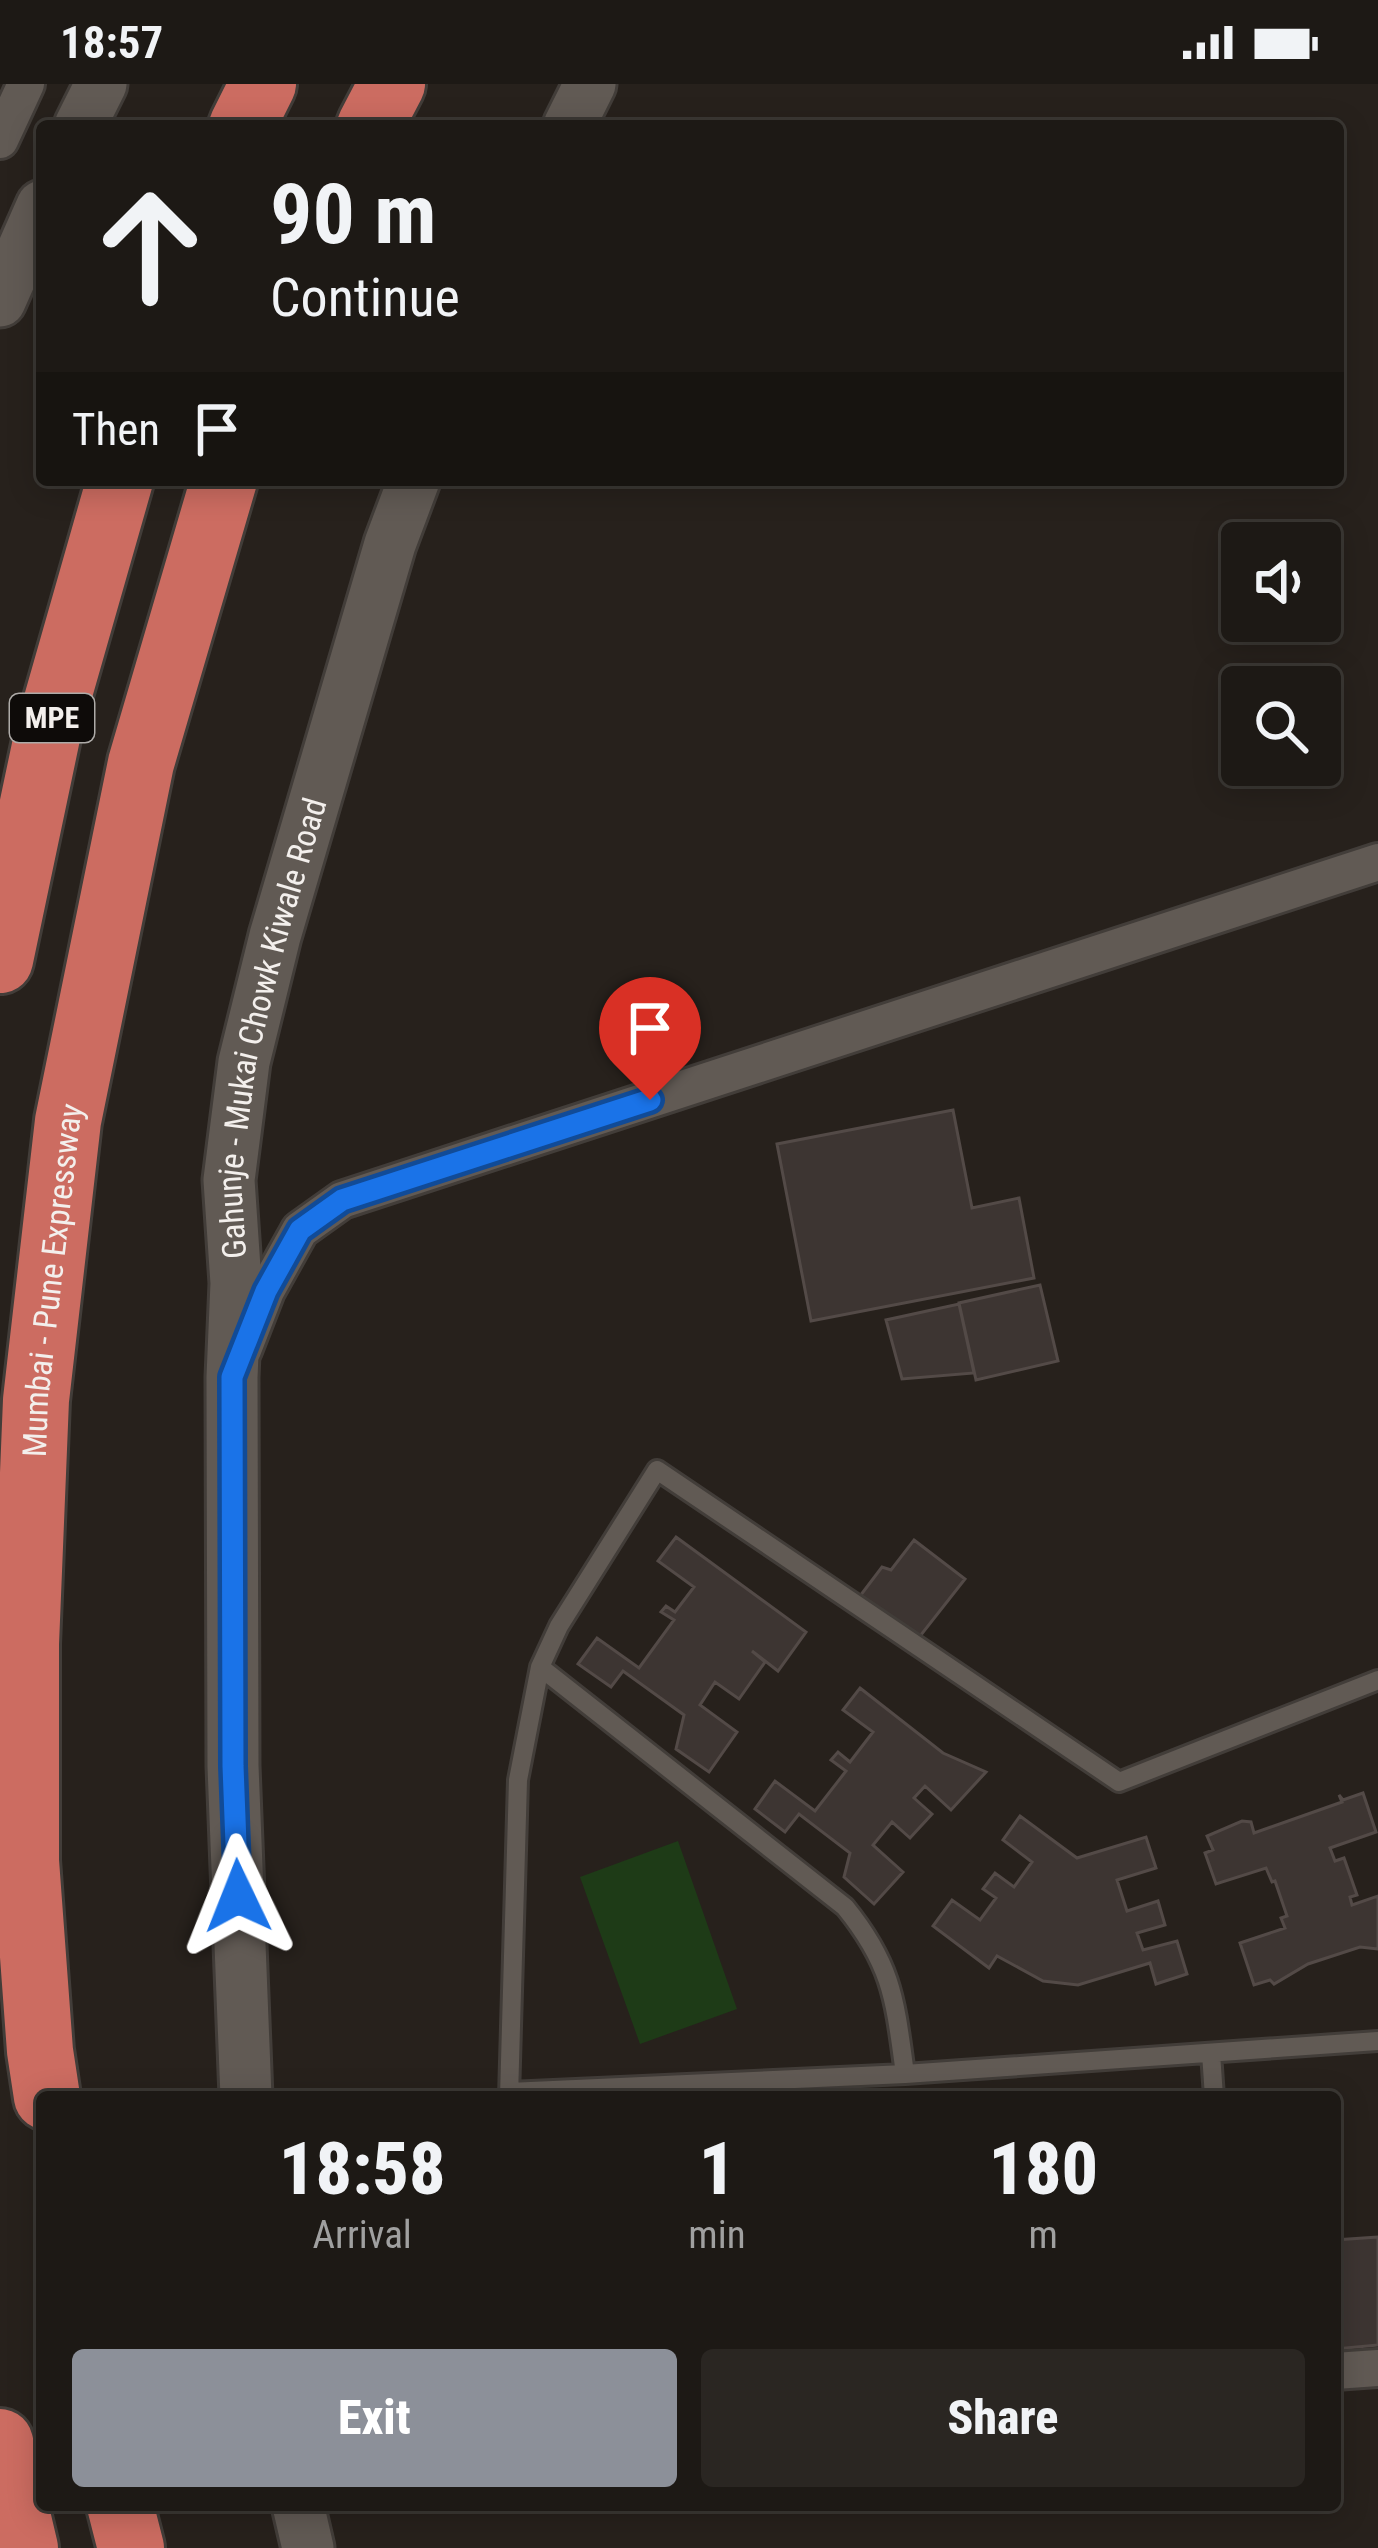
<!DOCTYPE html>
<style>
body{margin:0;font-family:"Roboto Condensed",sans-serif;background:#2a2622;color:#f1f3f6;height:100vh;display:flex;flex-direction:column;font-size:45px;white-space:nowrap}
*{box-sizing:border-box;margin:0}
p{font-size:39px;color:#a0a0a0}
.icon{flex:none;width:66px;height:66px;fill:none;stroke:currentColor;stroke-width:2;stroke-linecap:round;stroke-linejoin:round}
.map{position:relative;flex:1;overflow:hidden}
.drawer{position:absolute;left:36px;top:2007px;width:1305px;height:420px;display:flex;flex-direction:column;background:#1d1915;border-radius:12px;box-shadow:0 6px 30px #0003,0 0 0 3px #3b3834}
.drawer>*{flex:none}
.banner{position:absolute;left:36px;top:36px;width:1308px;height:366px;border-radius:12px;box-shadow:0 6px 30px #0003,0 0 0 3px #3b3834;background:#1d1915;color:#f1f3f6;overflow:hidden}
.controls{position:absolute;left:1221px;top:438px;display:grid;gap:24px}
.controls a{display:grid;place-items:center;width:120px;height:120px;border-radius:12px;background:#1d1915;box-shadow:0 6px 30px #0003,0 0 0 3px #3b3834;font-size:60px}
.pin{position:absolute;display:grid;place-items:center;width:102px;height:102px;color:#fff;margin:-123px -51px;border-radius:50% 50% 50% 0;rotate:-45deg;box-shadow:0 0 12px #0007}
.pin .icon{rotate:45deg}
.me{position:absolute;width:132px;margin:-66px;rotate:358deg;stroke-linejoin:round;filter:drop-shadow(0 0 9px #0008)}
.turn{display:flex;align-items:center;gap:42px;height:252px;padding:0 36px;font-size:54px}
.turn .icon{width:156px;height:156px;stroke-width:2.5}
.turn b{display:block;font-size:84px;line-height:102px}
.then{display:flex;align-items:center;height:114px;padding:0 36px;background:#0003;gap:24px;font-size:45px}
.eta{display:flex;justify-content:space-evenly;align-items:center;height:204px;text-align:center}
.eta b{font-size:72px;font-weight:800;line-height:84px}
.action{display:flex;gap:24px;margin-top:auto;padding:24px 36px}
.action a{flex:1;height:138px;border-radius:12px;background:#8c9099;color:#fff;font-size:48px;font-weight:800;line-height:138px;text-align:center}
.action a+a{background:#2a2622;color:#f1f3f6}
.status{display:flex;justify-content:space-between;align-items:center;height:84px;padding:0 60px;background:#1d1915;direction:ltr}
.status svg{height:33px;fill:currentColor}
.map>svg:first-child{display:block}
.green{fill:#1e3b17}
.building{fill:#3d3532;stroke:#534a47;stroke-width:3}
.lines{fill:none;stroke-linecap:round;stroke-linejoin:round}
.lane-casing{stroke:#423d39;stroke-width:24}
.street-casing{stroke:#423d39;stroke-width:42}
.secondary-casing{stroke:#423d39;stroke-width:57}
.highway-casing{stroke:#423d39;stroke-width:72}
.lane{stroke:#615a54;stroke-width:18}
.street{stroke:#615a54;stroke-width:36}
.secondary{stroke:#615a54;stroke-width:51}
.highway{stroke:#cc6c61;stroke-width:66}
.route-casing{stroke:#114b97;stroke-width:30}
.route{stroke:#1a73e8;stroke-width:21}
.labels{text-anchor:middle;stroke-width:12;stroke-linejoin:round;paint-order:stroke}
.shield{fill:#0e0b09;stroke:#aeaba8;stroke-width:3}
.shield-label{font-size:30px;font-weight:bold;fill:#f3efec}
.street-label{font-size:33px;fill:#f3efec;stroke:#0e0b09}
</style>
<div class="status"><b>18:57</b><svg viewBox="0 0 49 12"><path d="M0 12V9h3v3zM5 12V6h3v6zM10 12V3h3v9zM15 12V0h3v12zM26 1h20v11H26zM47 4h2v5h-2z"/></svg></div>
<div class="map">
<svg width="1378" height="2464" viewBox="0 0 1378 2464">
<rect width="100%" height="100%" fill="#27211c"/>
<path class="green" d="M678 1757 737 1925 640 1960 580 1793Z"/>
<path class="building" d="M953 1026 972 1124 1019 1114 1034 1194 811 1237 777 1060Z
M1040 1201 1058 1277 976 1296 959 1219Z
M959 1220 974 1289 902 1295 886 1236Z
M676 1453 806 1548 778 1587 752 1567 765 1578 739 1615 715 1598 700 1621 737 1648 709 1688 676 1665 684 1631 623 1587 611 1603 578 1580 597 1554 639 1584 674 1536 661 1528 666 1522 675 1528 694 1503 658 1477Z
M914 1456 965 1495 917 1556 860 1512 882 1483 891 1486Z
M860 1604 943 1669 986 1688 951 1726 925 1702 914 1714 932 1730 910 1754 892 1738 873 1761 903 1788 874 1820 844 1793 850 1769 799 1730 785 1748 755 1725 775 1697 815 1727 846 1687 831 1676 838 1668 850 1678 873 1648 843 1626Z
M1363 1709 1376 1748 1330 1764 1335 1777 1344 1774 1357 1811 1350 1813 1352 1821 1378 1812V1865L1360 1863 1308 1880 1274 1900 1270 1896 1254 1901 1240 1859 1285 1844 1281 1834 1287 1832 1275 1797 1272 1798 1266 1784 1216 1800 1205 1769 1213 1766 1207 1752 1242 1737 1251 1738 1254 1749 1342 1718 1339 1711 1343 1716Z
M1020 1732 1077 1774 1146 1753 1156 1784 1117 1796 1127 1827 1158 1817 1165 1841 1137 1849 1143 1866 1177 1857 1187 1890 1156 1900 1150 1879 1078 1901 1043 1897 997 1872 989 1884 933 1842 952 1816 980 1836 996 1814 983 1805 995 1789 1014 1803 1032 1778 1003 1756Z
M1378 2153V2261L1335 2265V2156Z"/>
<g class="lines">
<defs>
<path id="lane" d="M540 1583 845 1823C893 1882 895 1917 905 1990
M1211 1969 1214 2013
M509 2008 905 1990 1378 1957
M509 2013 518 1696 540 1583 559 1542 657 1386 1119 1698 1378 1596"/>
<path id="street" d="M0 56 26 0
M243 1266 266 1207 300 1146 342 1116 1378 778
M1335 2287 1378 2284"/>
<g id="secondary">
<path d="M80 42 101 0"/>
<path d="M569 42 590 0"/>
<path d="M0 217 42 122"/>
<path id="s1" d="M246 2013 233 1682 232 1293 236 1199 229 1096 244 978 275 852 390 460 414 396"/>
<path d="M298 2421 308 2464"/>
</g>
<g id="highway">
<path d="M242 42 263 0"/>
<path d="M370 42 392 0"/>
<path d="M0 876 48 648 120 396"/>
<path id="s2" d="M47 2013 40 1967 26 1777V1560L36 1316 68 1037 141 679 224 396"/>
<path d="M0 2358 25 2464"/>
<path d="M120 2421 131 2464"/>
</g>
</defs>
<use href="#lane" class="lane-casing"/>
<use href="#street" class="street-casing"/>
<use href="#secondary" class="secondary-casing"/>
<use href="#highway" class="highway-casing"/>
<use href="#lane" class="lane"/>
<use href="#street" class="street"/>
<use href="#secondary" class="secondary"/>
<use href="#highway" class="highway"/>
</g>
<g class="lines">
<defs>
<path id="route" d="M238 1812 233 1682 232 1293 266 1207 300 1146 342 1116 650 1016"/>
</defs>
<use href="#route" class="route-casing"/>
<use href="#route" class="route"/>
</g>
<g class="labels">
<rect class="shield" x="10" y="610" width="84" height="48" rx="9"/>
<g class="shield-label">
<text x="52" y="644">MPE</text>
</g>
<g class="street-label">
<text dy="12" stroke="none"><textPath href="#s1" startOffset="1074">Gahunje - Mukai Chowk Kiwale Road</textPath></text>
<text dy="12" stroke="none"><textPath href="#s2" startOffset="819">Mumbai - Pune Expressway</textPath></text>
</g>
</g>
</svg>
<div class="controls">
<a><svg class="icon" aria-label="sound" viewBox="0 0 24 24"><path d="M4 9h4l5-4v14l-5-4H4zM17 9q2 3 0 6"/></svg></a>
<a><svg class="icon" aria-label="search" viewBox="0 0 24 24"><circle cx="10" cy="10" r="6"/><path d="M15 15l6 6"/></svg></a>
</div>
<div class="pin" style="left:650px;top:1016px;background:#d93025"><svg class="icon" aria-label="arrive" viewBox="0 0 24 24"><path d="M6 21V4h12l-3 4 3 4H6"/></svg></div>
<svg class="me" style="left:238px;top:1812px" viewBox="-20 -20 40 40"><path d="M0-17L14 15 0 8-14 15z" fill="#1a73e8" stroke="#fff" stroke-width="4"/></svg>
<div class="banner">
<div class="turn"><svg class="icon" aria-label="ahead" viewBox="0 0 24 24"><path d="M12 20V5M6 11l6-6 6 6"/></svg><div><b>90 m</b>Continue</div></div>
<div class="then">Then<svg class="icon" aria-label="arrive" viewBox="0 0 24 24"><path d="M6 21V4h12l-3 4 3 4H6"/></svg></div>
</div>
<section class="drawer">
<div class="eta">
<div><b>18:58</b><p>Arrival</p></div>
<div><b>1</b><p>min</p></div>
<div><b>180</b><p>m</p></div>
</div>
<div class="action"><a>Exit</a><a>Share</a></div>
</section>
</div>
